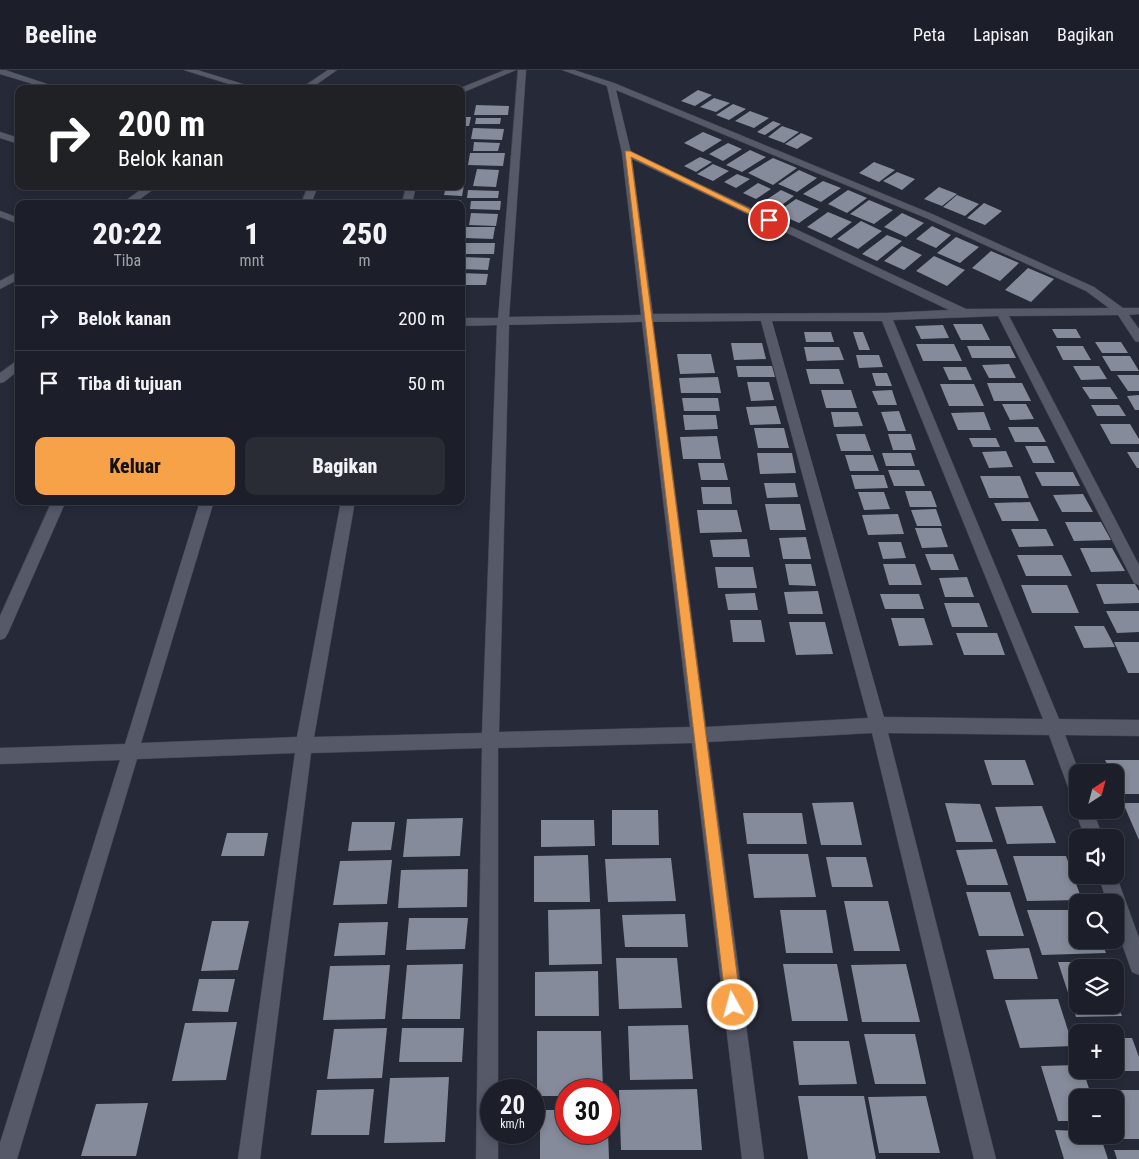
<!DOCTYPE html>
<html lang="id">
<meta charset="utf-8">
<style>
body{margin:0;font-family:"Roboto Condensed",sans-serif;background:#292c35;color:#f1f3f6;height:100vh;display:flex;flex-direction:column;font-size:19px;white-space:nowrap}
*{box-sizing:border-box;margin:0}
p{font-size:16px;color:#a0a2a8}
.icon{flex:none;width:28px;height:28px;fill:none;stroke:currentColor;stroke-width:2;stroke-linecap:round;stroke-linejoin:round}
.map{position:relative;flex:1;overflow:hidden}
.sheet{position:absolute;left:15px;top:130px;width:450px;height:305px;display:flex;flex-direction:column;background:#1c1f29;border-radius:10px;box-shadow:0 2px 8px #0003,0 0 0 1px #3a3d46}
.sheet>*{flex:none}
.banner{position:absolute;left:15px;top:15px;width:450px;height:105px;border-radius:10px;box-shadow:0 2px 8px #0003,0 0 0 1px #3a3d46;background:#202124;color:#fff;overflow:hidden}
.needle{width:32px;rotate:36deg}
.controls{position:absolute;left:1069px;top:694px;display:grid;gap:10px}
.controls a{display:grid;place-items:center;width:55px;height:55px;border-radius:10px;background:#1c1f29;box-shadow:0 2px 8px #0003,0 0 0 1px #3a3d46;font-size:25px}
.speed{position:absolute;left:480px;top:1009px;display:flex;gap:10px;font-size:25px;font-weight:700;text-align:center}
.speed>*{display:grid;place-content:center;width:65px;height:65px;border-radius:50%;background:#1c1f29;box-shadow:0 2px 8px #0003,0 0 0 1px #3a3d46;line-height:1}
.speed small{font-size:12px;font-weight:400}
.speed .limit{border:8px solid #d22;background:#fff;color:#111}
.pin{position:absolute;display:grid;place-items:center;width:42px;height:42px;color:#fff;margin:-21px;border:2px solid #fff;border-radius:50%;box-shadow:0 1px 5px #0007}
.me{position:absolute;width:55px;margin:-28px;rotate:353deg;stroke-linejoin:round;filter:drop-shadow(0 0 4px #0008)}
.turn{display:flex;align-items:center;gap:18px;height:105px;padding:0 20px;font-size:22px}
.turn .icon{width:65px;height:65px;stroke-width:2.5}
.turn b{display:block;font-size:35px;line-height:42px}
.eta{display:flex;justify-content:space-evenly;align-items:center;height:85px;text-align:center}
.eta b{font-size:30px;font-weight:800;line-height:35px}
.action{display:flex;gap:10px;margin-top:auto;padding:10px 20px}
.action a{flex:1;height:58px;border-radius:10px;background:#f7a149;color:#111;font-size:20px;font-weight:800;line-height:58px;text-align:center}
.action a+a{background:#292c35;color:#f1f3f6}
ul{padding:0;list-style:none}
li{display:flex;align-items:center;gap:15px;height:65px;padding:0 20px;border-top:1px solid #3a3d46}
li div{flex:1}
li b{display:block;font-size:19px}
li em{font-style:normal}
header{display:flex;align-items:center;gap:30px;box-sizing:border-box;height:70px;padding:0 25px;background:#1c1f29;border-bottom:1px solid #3a3d46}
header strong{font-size:24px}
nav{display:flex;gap:28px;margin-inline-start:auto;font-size:18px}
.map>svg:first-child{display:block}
.building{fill:#868b9b}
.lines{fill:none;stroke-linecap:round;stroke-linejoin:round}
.minor-casing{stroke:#41444f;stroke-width:1}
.minor{fill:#555968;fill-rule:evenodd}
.route{fill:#f7a149;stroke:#a1692f}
</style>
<header>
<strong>Beeline</strong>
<nav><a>Peta</a><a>Lapisan</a><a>Bagikan</a></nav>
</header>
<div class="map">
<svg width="1139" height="1089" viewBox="0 0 1139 1089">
<rect width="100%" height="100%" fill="#262937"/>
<path class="building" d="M698 20 712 25 695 36 681 31Z
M714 28 730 33 716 42 700 37Z
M733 34 746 39 729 50 716 45Z
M476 35 509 36 508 45H474Z
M750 41 769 48 754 58 735 51Z
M461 47H471L469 56H461Z
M476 48H501L500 54H475Z
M773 51 781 54 765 65 757 62Z
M782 56 799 62 784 73 768 67Z
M473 58 504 59 502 70 471 69Z
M703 62 722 70 703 82 684 73Z
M801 63 813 68 797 79 785 74Z
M474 72 500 73 498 81H473Z
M728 73 742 79 723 91 709 84Z
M750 80 766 87 742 102 726 95Z
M470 83H505L503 96 468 95Z
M700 87 712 92 696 102 684 96Z
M773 88 797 98 773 115 748 103Z
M874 92 895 100 879 112 859 103Z
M713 94 729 101 713 111 697 104Z
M477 99 499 100 496 117 473 116Z
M799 100 817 108 797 122 778 114Z
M897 102 915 109 902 120 883 111Z
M737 104 750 109 736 118 724 112Z
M823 111 841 118 821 132 803 124Z
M758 113 771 119 756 129 743 123Z
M461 115H464L462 126 444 125 446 116Z
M331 116H361L360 119H330Z
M939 117 957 124 942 136 924 129Z
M468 120 499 121 498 128H467Z
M781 120 794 126 779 137 766 130Z
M848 120 867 128 847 143 828 134Z
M957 125 979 134 965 146 943 137Z
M796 129 819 139 799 153 776 143Z
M429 130H461V134H428Z
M869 130 893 140 874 154 850 144Z
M471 131H501L500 140 470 139Z
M984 133 1002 141 985 155 967 148Z
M828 142 852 152 831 168 807 157Z
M471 143 498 144 496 156 469 155Z
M902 143 924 153 906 167 884 157Z
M861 151 882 161 858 179 837 169Z
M932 156 951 165 936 178 916 169Z
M466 157H495L493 169 464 168Z
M887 165 902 171 877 191 862 184Z
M956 167 979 177 960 193 937 183Z
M465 173H495L494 184H463Z
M902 176 922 185 904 200 884 191Z
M991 181 1019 193 1000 211 972 198Z
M934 186 965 200 947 216 916 201Z
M462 187 490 188 488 200 461 199Z
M1028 198 1054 209 1031 232 1005 220Z
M461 203 488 204 486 215H461Z
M953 254H982L990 270H961Z
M943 255 949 268 921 269 915 256Z
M1052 259H1076L1081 268H1057Z
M804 262H831L834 272H806Z
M853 262H863L870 280H859Z
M1095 272H1121L1128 283H1102Z
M731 273H762L766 289 734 290Z
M916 274H954L962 291H923Z
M967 276H1010L1016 288H972Z
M1056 276H1083L1091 290H1063Z
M804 277H839L844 290 807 291Z
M677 284H711L715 303 680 304Z
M856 285H879L883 297 859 298Z
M1102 286H1130L1139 301H1111Z
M1009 294 1016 308H989L982 295Z
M736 296H772L775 307H738Z
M1073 296H1099L1107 309 1081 310Z
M943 297H966L972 310H949Z
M806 299H839L844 314H810Z
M872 303H887L892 316H876Z
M1117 305H1139V321H1128Z
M718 307 721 323H681L679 308Z
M747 312H769L774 330 751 331Z
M987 313H1022L1031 331H994Z
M940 314H974L984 336H949Z
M1082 317H1110L1118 329H1090Z
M821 320H851L857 338H826Z
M892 320 897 335H878L872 321Z
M1139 325V340H1135L1127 326Z
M682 328H718L720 341H684Z
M1002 334H1026L1034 349 1010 350Z
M1091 335H1119L1126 346H1097Z
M776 336 781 354 750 355 746 337Z
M899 341 906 361H888L881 342Z
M831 342H858L863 356 834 357Z
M984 342 991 360H958L951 343Z
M683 345H716L718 359 685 360Z
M1100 354H1130L1139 369V374H1111Z
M1008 357H1038L1046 372H1015Z
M754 358H784L789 378H758Z
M836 364H865L871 381H841Z
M888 364H911L916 380H893Z
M717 366 721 389H683L680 367Z
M969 368H996L1000 377H973Z
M1025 376H1047L1055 393H1033Z
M1006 381 1013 397 989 398 982 382Z
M1127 382H1139V398H1137Z
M757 383H792L796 403 760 404Z
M882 383H911L915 396H886Z
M845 385H873L879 401H850Z
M698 393H724L728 410H701Z
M888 400H919L925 416H894Z
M1035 402H1073L1080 416H1042Z
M851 405H884L888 418 855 419Z
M980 406H1020L1029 428H989Z
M764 413H795L798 427 767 428Z
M701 417H730L732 434H703Z
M905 421H931L937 437H910Z
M858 422H884L890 439 864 440Z
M1083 424 1093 442H1062L1053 425Z
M1030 432 1039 451H1002L994 433Z
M765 434H800L806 460H770Z
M936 439 942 456H917L911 440Z
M697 440H737L742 462 700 463Z
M898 444 904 464 868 465 862 445Z
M1065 452H1101L1111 470 1074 471Z
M915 458H941L948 477 922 478Z
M1011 459H1046L1054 476 1019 477Z
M806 467 811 489H783L779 468Z
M747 469 750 487H713L710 470Z
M878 472H901L906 488 883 489Z
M1080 478H1112L1125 501 1091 502Z
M925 484H953L959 500H931Z
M1017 485H1062L1072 506H1026Z
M785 494H811L816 516 789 515Z
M883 494H915L922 515H889Z
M715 497H753L757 518H718Z
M967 507 974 527H945L939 508Z
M1096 514H1135L1139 521V533L1104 534Z
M1021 515H1067L1079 543H1032Z
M818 521 823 544H788L784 522Z
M755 523 758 540H728L725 524Z
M880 524H919L924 539H885Z
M944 533H979L988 557H952Z
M1106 541H1139V562L1117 563Z
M891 548H924L933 575 899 576Z
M730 550H761L765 572H733Z
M789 552H825L833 584 796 585Z
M1074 556H1104L1115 577 1084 578Z
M956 563H997L1005 585H964Z
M1114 572H1139V603H1128Z
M984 690H1025L1034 715H992Z
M1105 690H1139V724H1121L1115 712V702H1111Z
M853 732 862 775H821L812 733Z
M945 733 980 734 993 772H956Z
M1123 733H1139V770Z
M1042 736 1056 773 1007 774 995 737Z
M612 740H658L659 775H612Z
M743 743H802L807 774H747Z
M463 748 460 786 403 787 407 749Z
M541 750H594L595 776 541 777Z
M352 752H395L391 780 348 781Z
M227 763H268L264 786H221Z
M996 779 1008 815H967L956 780Z
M748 784H808L816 827 754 828Z
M588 785 590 832H534V786Z
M1013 786H1066L1082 830 1027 831Z
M826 787H866L873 817H832Z
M671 788 676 831 608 832 605 789Z
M392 790 387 834 333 835 340 791Z
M468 799 467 837 398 838 401 800Z
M966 822H1010L1024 866H979Z
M844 831H888L900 881H854Z
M600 839 602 894 549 895 548 840Z
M780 840H826L833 883H786Z
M1027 840H1078V870H1101L1106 883 1042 885Z
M685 844 688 877H625L622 845Z
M409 848H468L465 879 406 880Z
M212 851H249L238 900 201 901Z
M388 852 385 885 334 886 339 853Z
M1029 878 1038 909H994L986 880Z
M616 888H677L682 938 619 939Z
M1058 892H1102L1104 898H1078V935H1115V928L1122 946 1076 947Z
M463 894 460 949H402L407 895Z
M783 894H837L848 951H792Z
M906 894 920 952H862L851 895Z
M390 895 385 949 323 950 330 896Z
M598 901 599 946H535V902Z
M199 909H235L228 942 192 941Z
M1058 929 1073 976 1020 978 1005 930Z
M237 952 226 1010 172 1011 185 953Z
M688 955 693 1009 630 1010 628 956Z
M387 958 382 1008 327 1009 334 959Z
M402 958H464L462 992H399Z
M537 961H601L603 1020H566V1026H537Z
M864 964H915L926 1014H875Z
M1115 968H1132L1139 987V1001H1115Z
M793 971H849L857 1014 799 1015Z
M1078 995V1000H1083L1092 1028H1078V1051H1058L1041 996Z
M449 1007 445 1072 384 1073 390 1008Z
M374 1019 369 1065H311L317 1020Z
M697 1019 702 1080H621L619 1020Z
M1101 1020H1139V1069H1117L1115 1062V1028H1103Z
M798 1026H864L876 1089H808Z
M926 1026 940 1083H879L868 1027Z
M148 1033 136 1086H81L96 1034Z
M540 1040H566V1062H608L609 1089H540Z
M1055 1060 1078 1061V1065H1100L1108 1089H1064Z
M1114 1080H1139V1089H1117Z"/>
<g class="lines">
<defs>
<path id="minor" d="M0 0H5L62 19H49L0 4Z
M184 0H197L259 19H245Z
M328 0H337L310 19H300Z
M505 0H516L464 22H461V19H458Z
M518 0H526L509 247 641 245 622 83 607 16 562 0H574L614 13 932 144 1094 217 1123 238H1139V244L1129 245 1139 259V272L1135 271 1118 245 1009 246 1139 495V515L1134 513 998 246 893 250 1059 649 1139 650V666L1065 665 1079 702H1078V730L1072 728 1049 665 888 663 996 1089H974L872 663 708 672 764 1089H742L692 673 498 678V1020H491V1062H498V1089H476L482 678 311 683 260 1089H238L295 683 137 689 17 1089H0V1073L120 690 0 694V678L125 674 200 431H214L141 673 297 667 341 431H355L314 667 482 663 497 255 461 256V248H498ZM616 20 926 148 1086 221 1109 238 966 239 631 82ZM632 89 949 240 886 243 653 244ZM761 251 868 648 706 657 653 252ZM772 251H882L1043 649 884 647ZM642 252 690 657 499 662 509 255Z
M0 62 19 68V74L0 68Z
M146 116H158L133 134H121Z
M308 116H318L311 134H301Z
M406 116H416L412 134H402Z
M0 141 19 148V154L0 147Z
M19 201V209L0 219V211Z
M19 289V300L4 312 0 313V303Z
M52 431H66L8 563 5 568 0 570V546Z
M1078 735V740H1093L1103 768H1085L1075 740Z
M1115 802 1139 868V905L1132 902 1115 854V832H1107L1098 805H1115Z"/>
</defs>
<use href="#minor" class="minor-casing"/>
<use href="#minor" class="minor"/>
</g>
<path class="route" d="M625 81H630L772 150 766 152 631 87 741 935 739 940 733 942 728 940 726 935Z"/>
</svg>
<div class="controls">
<a><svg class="needle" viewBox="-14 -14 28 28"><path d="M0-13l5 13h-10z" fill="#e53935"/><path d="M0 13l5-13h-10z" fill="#a0a2a8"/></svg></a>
<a><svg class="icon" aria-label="sound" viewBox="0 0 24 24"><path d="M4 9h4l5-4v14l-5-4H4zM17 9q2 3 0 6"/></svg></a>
<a><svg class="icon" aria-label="search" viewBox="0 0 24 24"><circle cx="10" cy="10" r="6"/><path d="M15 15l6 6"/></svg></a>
<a><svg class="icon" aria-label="layers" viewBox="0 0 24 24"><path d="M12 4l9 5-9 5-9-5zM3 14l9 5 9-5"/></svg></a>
<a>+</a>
<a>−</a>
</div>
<div class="speed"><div>20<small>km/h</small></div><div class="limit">30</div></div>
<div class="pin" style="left:769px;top:150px;background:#d93025"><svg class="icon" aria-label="arrive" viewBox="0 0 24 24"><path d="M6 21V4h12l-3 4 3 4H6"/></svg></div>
<svg class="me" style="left:733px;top:935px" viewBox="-20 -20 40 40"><circle r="17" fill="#f7a149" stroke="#fff" stroke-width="3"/><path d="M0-11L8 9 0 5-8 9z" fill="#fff"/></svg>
<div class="banner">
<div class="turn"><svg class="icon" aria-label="right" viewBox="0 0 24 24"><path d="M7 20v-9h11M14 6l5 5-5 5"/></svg><div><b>200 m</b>Belok kanan</div></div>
</div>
<section class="sheet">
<div class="eta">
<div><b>20:22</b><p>Tiba</p></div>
<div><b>1</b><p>mnt</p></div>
<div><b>250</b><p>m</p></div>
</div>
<ul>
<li><svg class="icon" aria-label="right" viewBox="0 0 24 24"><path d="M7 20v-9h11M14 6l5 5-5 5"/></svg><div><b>Belok kanan</b></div><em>200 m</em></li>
<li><svg class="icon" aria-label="arrive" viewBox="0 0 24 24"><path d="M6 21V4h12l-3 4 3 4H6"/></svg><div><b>Tiba di tujuan</b></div><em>50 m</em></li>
</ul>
<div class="action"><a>Keluar</a><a>Bagikan</a></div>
</section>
</div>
